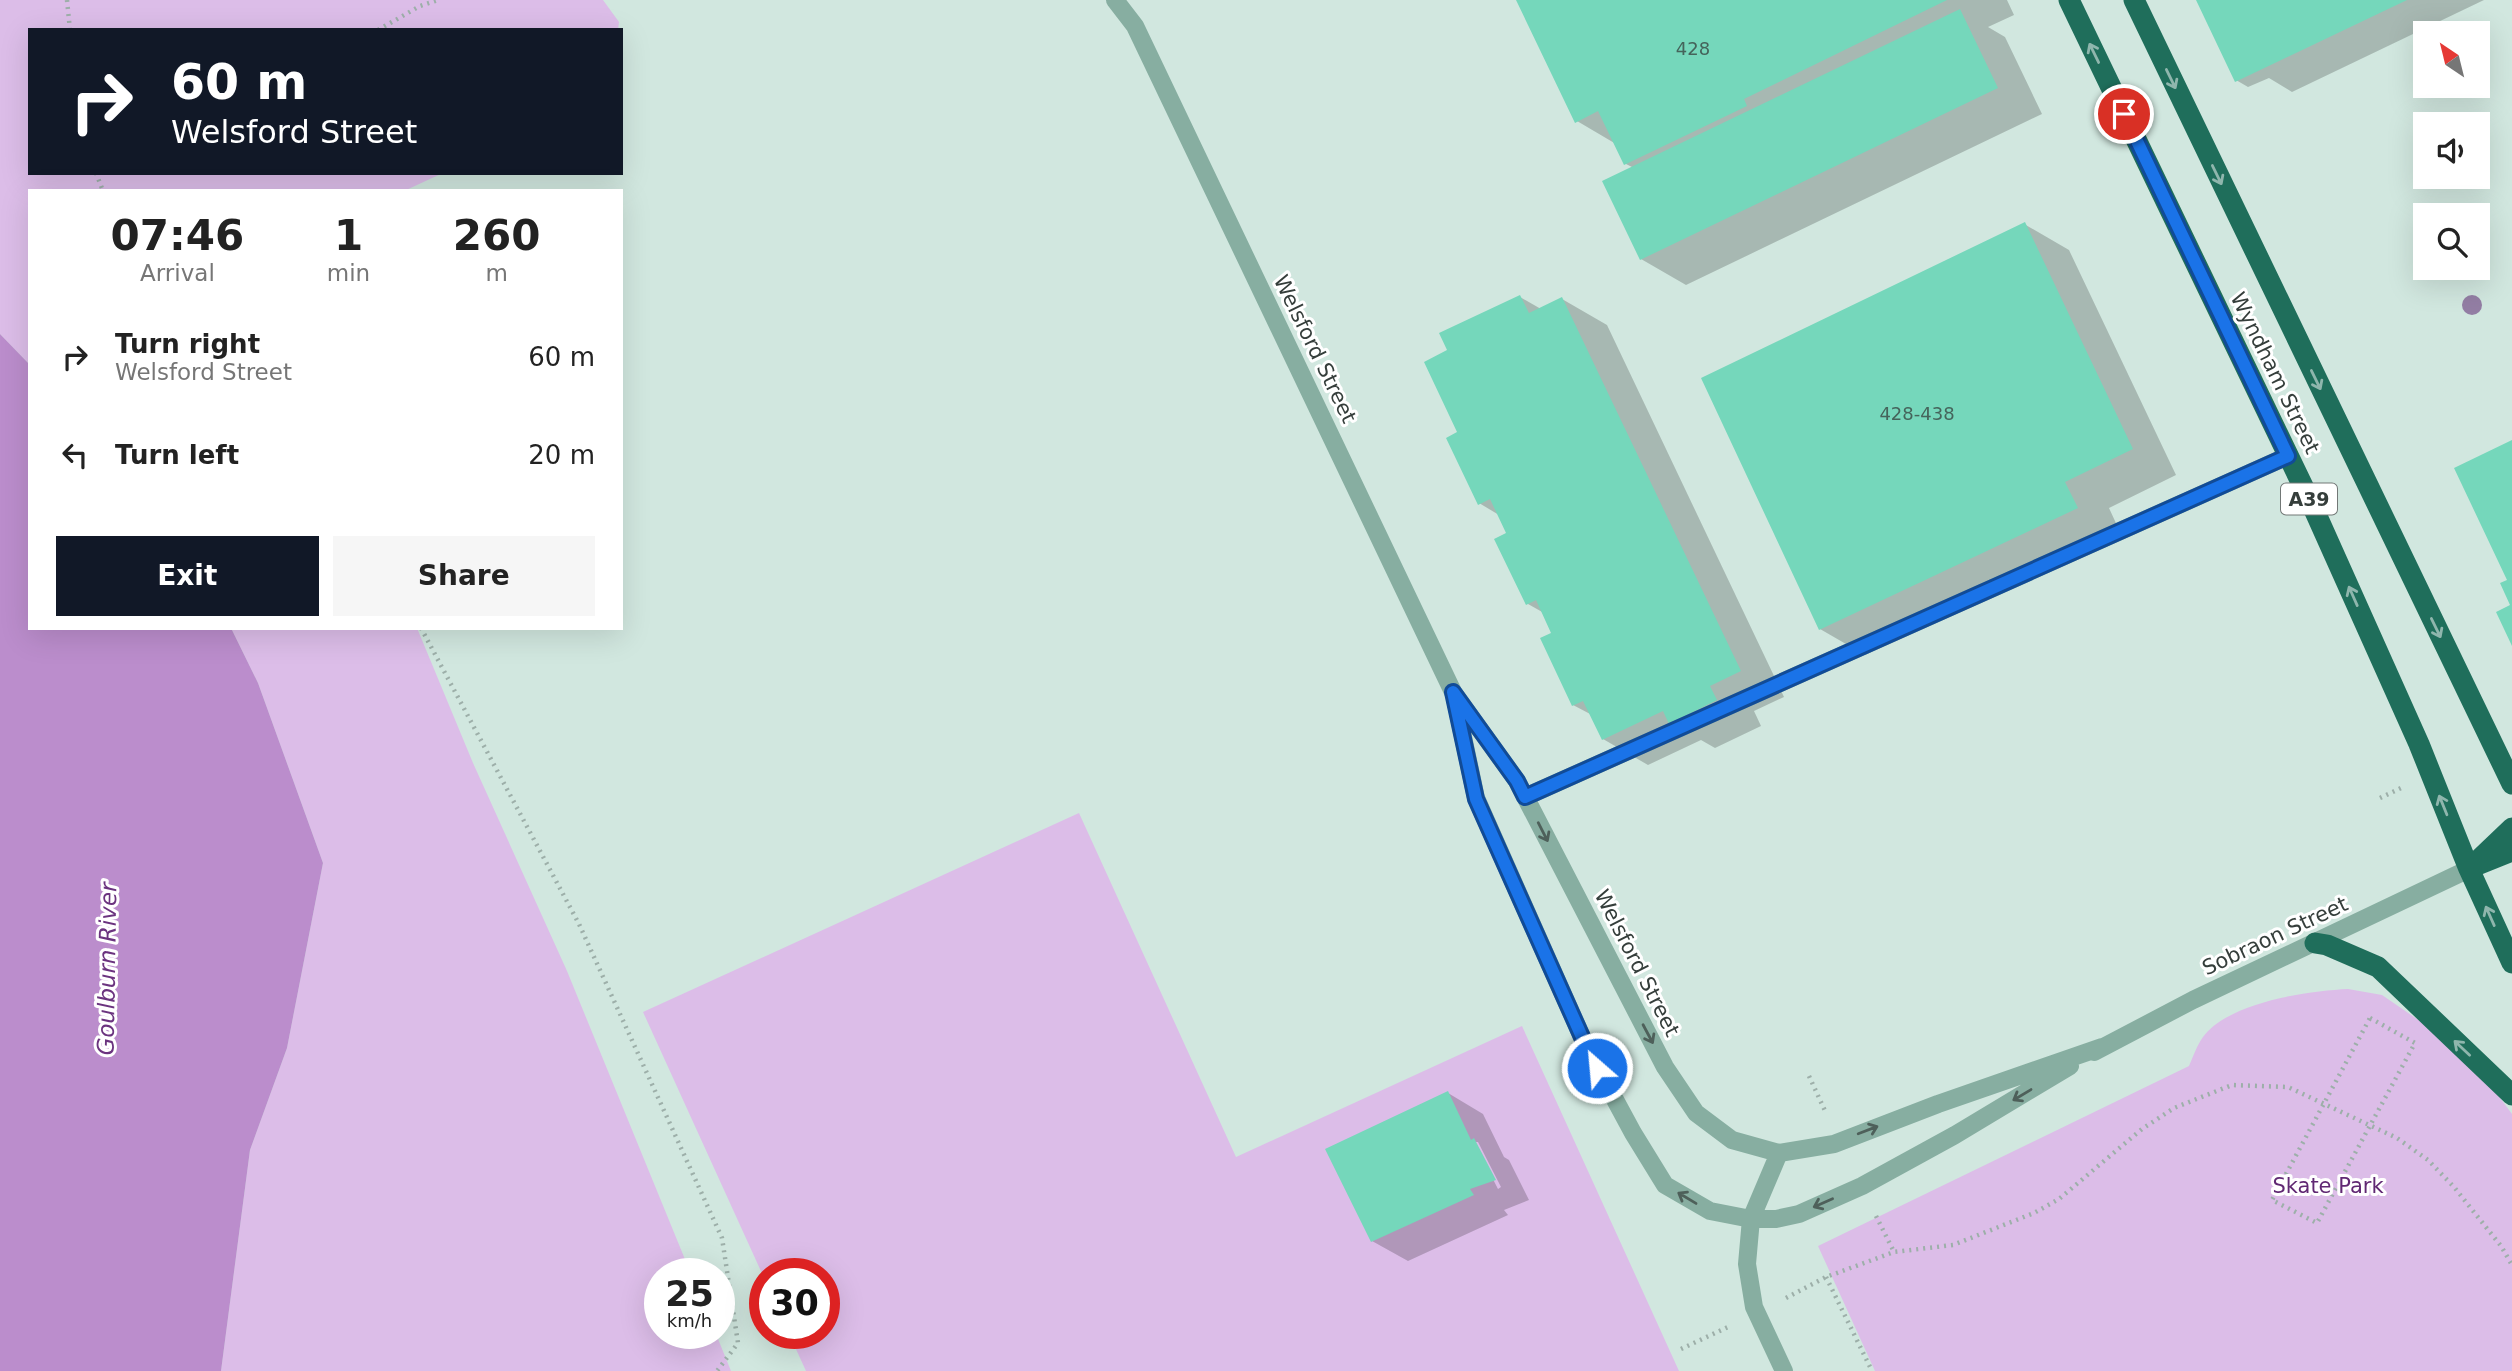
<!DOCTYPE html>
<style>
body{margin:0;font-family:"DejaVu Sans",sans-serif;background:#f6f6f6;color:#222;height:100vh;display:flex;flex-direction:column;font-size:26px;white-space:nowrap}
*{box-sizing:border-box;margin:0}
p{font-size:23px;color:#767676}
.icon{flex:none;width:38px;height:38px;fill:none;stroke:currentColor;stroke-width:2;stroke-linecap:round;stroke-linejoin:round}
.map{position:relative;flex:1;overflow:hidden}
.details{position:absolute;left:28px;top:189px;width:595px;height:441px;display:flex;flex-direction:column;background:#fff;border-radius:0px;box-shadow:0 7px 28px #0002}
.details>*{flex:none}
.hud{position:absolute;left:28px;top:28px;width:595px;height:147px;border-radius:0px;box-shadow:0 7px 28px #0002;background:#111827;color:#fff;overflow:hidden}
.needle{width:46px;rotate:325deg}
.fabs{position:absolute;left:2413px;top:21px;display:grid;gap:14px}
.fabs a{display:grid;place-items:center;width:77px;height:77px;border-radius:0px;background:#fff;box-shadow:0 7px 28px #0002;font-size:35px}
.speed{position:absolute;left:644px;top:1258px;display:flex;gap:14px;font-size:35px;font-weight:700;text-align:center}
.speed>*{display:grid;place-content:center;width:91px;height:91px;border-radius:50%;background:#fff;box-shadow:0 7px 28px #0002;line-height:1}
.speed small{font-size:18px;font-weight:400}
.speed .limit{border:10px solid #d22;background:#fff;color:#111}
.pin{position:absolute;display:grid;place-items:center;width:60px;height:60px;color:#fff;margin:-30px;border:4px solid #fff;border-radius:50%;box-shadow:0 2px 7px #0007}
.me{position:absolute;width:77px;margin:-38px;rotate:333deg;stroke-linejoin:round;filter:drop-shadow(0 0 5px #0008)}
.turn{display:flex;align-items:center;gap:24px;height:147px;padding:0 28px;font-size:32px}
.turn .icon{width:91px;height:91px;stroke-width:2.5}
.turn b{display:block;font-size:49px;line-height:60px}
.eta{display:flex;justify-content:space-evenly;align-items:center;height:119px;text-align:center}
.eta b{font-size:42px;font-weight:700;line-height:49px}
.cta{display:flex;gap:14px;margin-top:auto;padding:14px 28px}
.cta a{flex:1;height:80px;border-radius:0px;background:#111827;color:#fff;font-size:28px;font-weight:700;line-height:80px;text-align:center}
.cta a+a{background:#f6f6f6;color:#222}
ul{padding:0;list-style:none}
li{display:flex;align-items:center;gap:21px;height:98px;padding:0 28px}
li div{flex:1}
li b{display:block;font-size:26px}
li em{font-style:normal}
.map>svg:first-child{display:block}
.green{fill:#dcbde8}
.water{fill:#bb8dcc}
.shadow{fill:#0003;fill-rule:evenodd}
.building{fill:#75d7bb}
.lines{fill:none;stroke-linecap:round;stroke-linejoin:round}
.path{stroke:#9dafa9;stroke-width:4.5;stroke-dasharray:2 5;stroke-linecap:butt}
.minor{stroke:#87aea1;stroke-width:18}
.highway{stroke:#1f6e5b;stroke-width:21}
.tree{fill:#937ea4}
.oneway{stroke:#8fb6ad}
.oneway2{stroke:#4e605a}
.route-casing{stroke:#114b97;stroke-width:18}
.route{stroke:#1a73e8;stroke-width:12}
.labels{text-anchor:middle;stroke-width:6;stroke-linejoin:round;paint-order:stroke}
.number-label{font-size:18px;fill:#45645b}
.shield{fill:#fff;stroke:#727876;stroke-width:2}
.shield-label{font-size:19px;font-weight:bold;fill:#353e3b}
.street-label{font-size:21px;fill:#353e3b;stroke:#fff}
.park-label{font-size:21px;fill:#602873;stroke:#fff}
.water-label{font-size:23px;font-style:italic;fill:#6b337f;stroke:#fff}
</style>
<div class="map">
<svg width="2512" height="1371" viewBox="0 0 2512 1371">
<rect width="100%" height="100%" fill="#d1e7df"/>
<path class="green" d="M0 0H603L619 22 618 30H30V173H443L404 191H30V365L0 334Z
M231 628H417L473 763 567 971 691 1274H660V1334H716L731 1371H221L250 1150 287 1048 323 863 258 683Z
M1079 813 1236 1157 1522 1026 1679 1371H806L789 1334H824V1274H765V1280L643 1012Z
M2348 989 2382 995 2433 1030 2495 1091 2512 1114V1371H1875L1818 1246 2189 1066C2193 1057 2197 1045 2203 1037 2229 1002 2307 991 2348 989Z"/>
<path class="water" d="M0 334 30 365V628H231L258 683 323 863 287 1048 250 1150 221 1371H0Z"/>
<path class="shadow" d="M1518 0H2007L2014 15 1988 27 2005 37 2042 114 1686 285 1641 259 1634 168 1626 164 1616 144 1577 121Z
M2198 0H2484L2292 92 2269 78 2248 87 2236 80Z
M2024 224 2069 250 2176 475 2109 508 2121 534 1865 655 1820 629Z
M1520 297 1541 309 1562 299 1607 325 1784 697 1754 711 1761 726 1715 748 1701 740 1648 765 1603 739 1592 715 1573 705 1554 634 1544 613 1528 604 1497 540 1509 534 1499 515 1479 503 1459 433 1449 351Z
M1448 1093 1483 1114 1504 1157 1509 1160 1529 1200 1504 1210 1508 1215 1408 1261 1372 1241ZM1474 1142H1478L1501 1187 1498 1189Z"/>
<path class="building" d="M1516 0H1947L1744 99 1747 106 1624 165 1598 111 1575 123Z
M2196 0H2407L2235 82Z
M1960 9 1998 88 1640 260 1602 181Z
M2025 222 2133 449 2065 482 2078 508 1819 630 1701 378Z
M1520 295 1529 313 1562 297 1741 671 1710 686 1717 700 1669 724 1663 711 1602 740 1583 701 1572 706 1540 638 1551 633 1536 600 1526 605 1494 539 1506 533 1490 499 1478 505 1446 438 1457 432 1424 362 1447 350 1439 333Z
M2512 440V646L2496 612 2510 605 2500 583 2507 580 2454 468Z
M1448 1091 1471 1140 1474 1138 1496 1180 1470 1189 1474 1195 1371 1242 1325 1149Z"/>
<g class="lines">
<path class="path" d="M67 0 70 30
M378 30 420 6 438 0
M96 173 103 191
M421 628 579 924 722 1238 738 1343 717 1371
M2380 798 2401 788
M2370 1018 2415 1043 2317 1223 2272 1200Z
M1809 1076 1826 1113
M1876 1216 1894 1252
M1826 1277 1872 1371
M1786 1298 1826 1277 1894 1252 1953 1245 2034 1213 2059 1199 2142 1129 2174 1108 2232 1085 2288 1087 2397 1138 2428 1160 2454 1187 2501 1246 2512 1265
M1681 1349 1728 1327"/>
<path class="minor" d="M1115 0 1135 26 1453 692 1517 781 1665 1067 1696 1113 1732 1140 1779 1153 1834 1144 1938 1104 2102 1047
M1455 699 1476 798 1586 1046 1633 1133 1665 1185 1710 1211 1751 1219H1776L1799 1214 1862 1186 1955 1135 2070 1066
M1525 797 2288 456
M2094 1052 2193 1000 2469 869
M1779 1153 1751 1219 1747 1264 1754 1307 1784 1371"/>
<path class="highway" d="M2069 0 2312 505 2419 744 2469 869 2512 963
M2134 0 2512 784
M2477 865 2512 851
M2469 869 2512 828
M2315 943 2327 945 2378 967 2512 1095"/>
</g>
<circle class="tree" cx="2472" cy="305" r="10"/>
<defs><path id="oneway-shaft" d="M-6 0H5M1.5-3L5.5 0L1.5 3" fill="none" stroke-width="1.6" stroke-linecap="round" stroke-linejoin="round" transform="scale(1.75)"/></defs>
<g class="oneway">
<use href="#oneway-shaft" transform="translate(2094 53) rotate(-116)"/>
<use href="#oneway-shaft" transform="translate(2171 79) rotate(64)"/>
<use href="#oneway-shaft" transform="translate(2217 175) rotate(64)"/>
<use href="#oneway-shaft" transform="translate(2316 380) rotate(64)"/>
<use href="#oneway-shaft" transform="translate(2353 596) rotate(-114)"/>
<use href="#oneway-shaft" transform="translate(2436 628) rotate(64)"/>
<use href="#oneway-shaft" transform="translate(2443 805) rotate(-112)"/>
<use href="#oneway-shaft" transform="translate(2490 916) rotate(-114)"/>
<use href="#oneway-shaft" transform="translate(2462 1048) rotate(-137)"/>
</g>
<g class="oneway2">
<use href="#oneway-shaft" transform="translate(1543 832) rotate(63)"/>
<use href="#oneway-shaft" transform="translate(1648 1034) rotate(62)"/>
<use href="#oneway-shaft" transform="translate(2022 1095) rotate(149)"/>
<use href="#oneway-shaft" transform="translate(1868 1130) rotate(-21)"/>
<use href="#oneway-shaft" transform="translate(1687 1198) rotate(-149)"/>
<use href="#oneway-shaft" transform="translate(1823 1203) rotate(156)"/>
</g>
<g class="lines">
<defs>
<path id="route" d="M1597 1068 1586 1046 1476 799 1453 692 1517 781 1525 797 2288 456 2124 114"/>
</defs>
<use href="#route" class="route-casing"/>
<use href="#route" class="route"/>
</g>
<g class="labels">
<g class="number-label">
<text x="1693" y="55">428</text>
<text x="1917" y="420">428-438</text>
</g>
<rect class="shield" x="2281" y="483.5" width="56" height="31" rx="5"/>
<g class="shield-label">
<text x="2309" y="506">A39</text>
</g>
<g class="street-label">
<text transform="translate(1315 349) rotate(64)" y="7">Welsford Street</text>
<text transform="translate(2275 373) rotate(64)" y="7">Wyndham Street</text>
<text transform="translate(2275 936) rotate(-25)" y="7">Sobraon Street</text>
<text transform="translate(1637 963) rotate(63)" y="7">Welsford Street</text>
</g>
<g class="park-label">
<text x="2328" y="1193">Skate Park</text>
</g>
<g class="water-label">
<text transform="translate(107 969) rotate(-89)" y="8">Goulburn River</text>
</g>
</g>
</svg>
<div class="fabs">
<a><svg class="needle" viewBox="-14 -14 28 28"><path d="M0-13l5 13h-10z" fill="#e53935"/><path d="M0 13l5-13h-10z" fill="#767676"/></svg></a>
<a><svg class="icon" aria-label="sound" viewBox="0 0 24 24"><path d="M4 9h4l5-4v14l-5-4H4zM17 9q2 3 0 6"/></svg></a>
<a><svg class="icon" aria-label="search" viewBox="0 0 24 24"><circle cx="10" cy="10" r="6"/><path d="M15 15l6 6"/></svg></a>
</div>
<div class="speed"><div>25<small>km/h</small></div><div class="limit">30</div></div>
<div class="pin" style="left:2124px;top:114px;background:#d93025"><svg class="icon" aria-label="arrive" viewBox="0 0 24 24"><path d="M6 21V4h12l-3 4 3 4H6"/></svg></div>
<svg class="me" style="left:1597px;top:1068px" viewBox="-20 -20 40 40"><circle r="17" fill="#1a73e8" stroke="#fff" stroke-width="3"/><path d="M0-11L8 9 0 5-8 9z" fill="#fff"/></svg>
<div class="hud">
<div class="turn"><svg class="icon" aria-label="right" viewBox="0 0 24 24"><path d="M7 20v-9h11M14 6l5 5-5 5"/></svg><div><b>60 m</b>Welsford Street</div></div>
</div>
<section class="details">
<div class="eta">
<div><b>07:46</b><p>Arrival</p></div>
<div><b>1</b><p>min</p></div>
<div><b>260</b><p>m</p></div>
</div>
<ul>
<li><svg class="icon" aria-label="right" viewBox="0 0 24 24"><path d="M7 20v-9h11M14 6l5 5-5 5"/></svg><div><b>Turn right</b><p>Welsford Street</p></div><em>60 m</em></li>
<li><svg class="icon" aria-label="left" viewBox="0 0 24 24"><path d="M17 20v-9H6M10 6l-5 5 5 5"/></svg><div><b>Turn left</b></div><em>20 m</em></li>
</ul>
<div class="cta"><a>Exit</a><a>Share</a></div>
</section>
</div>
